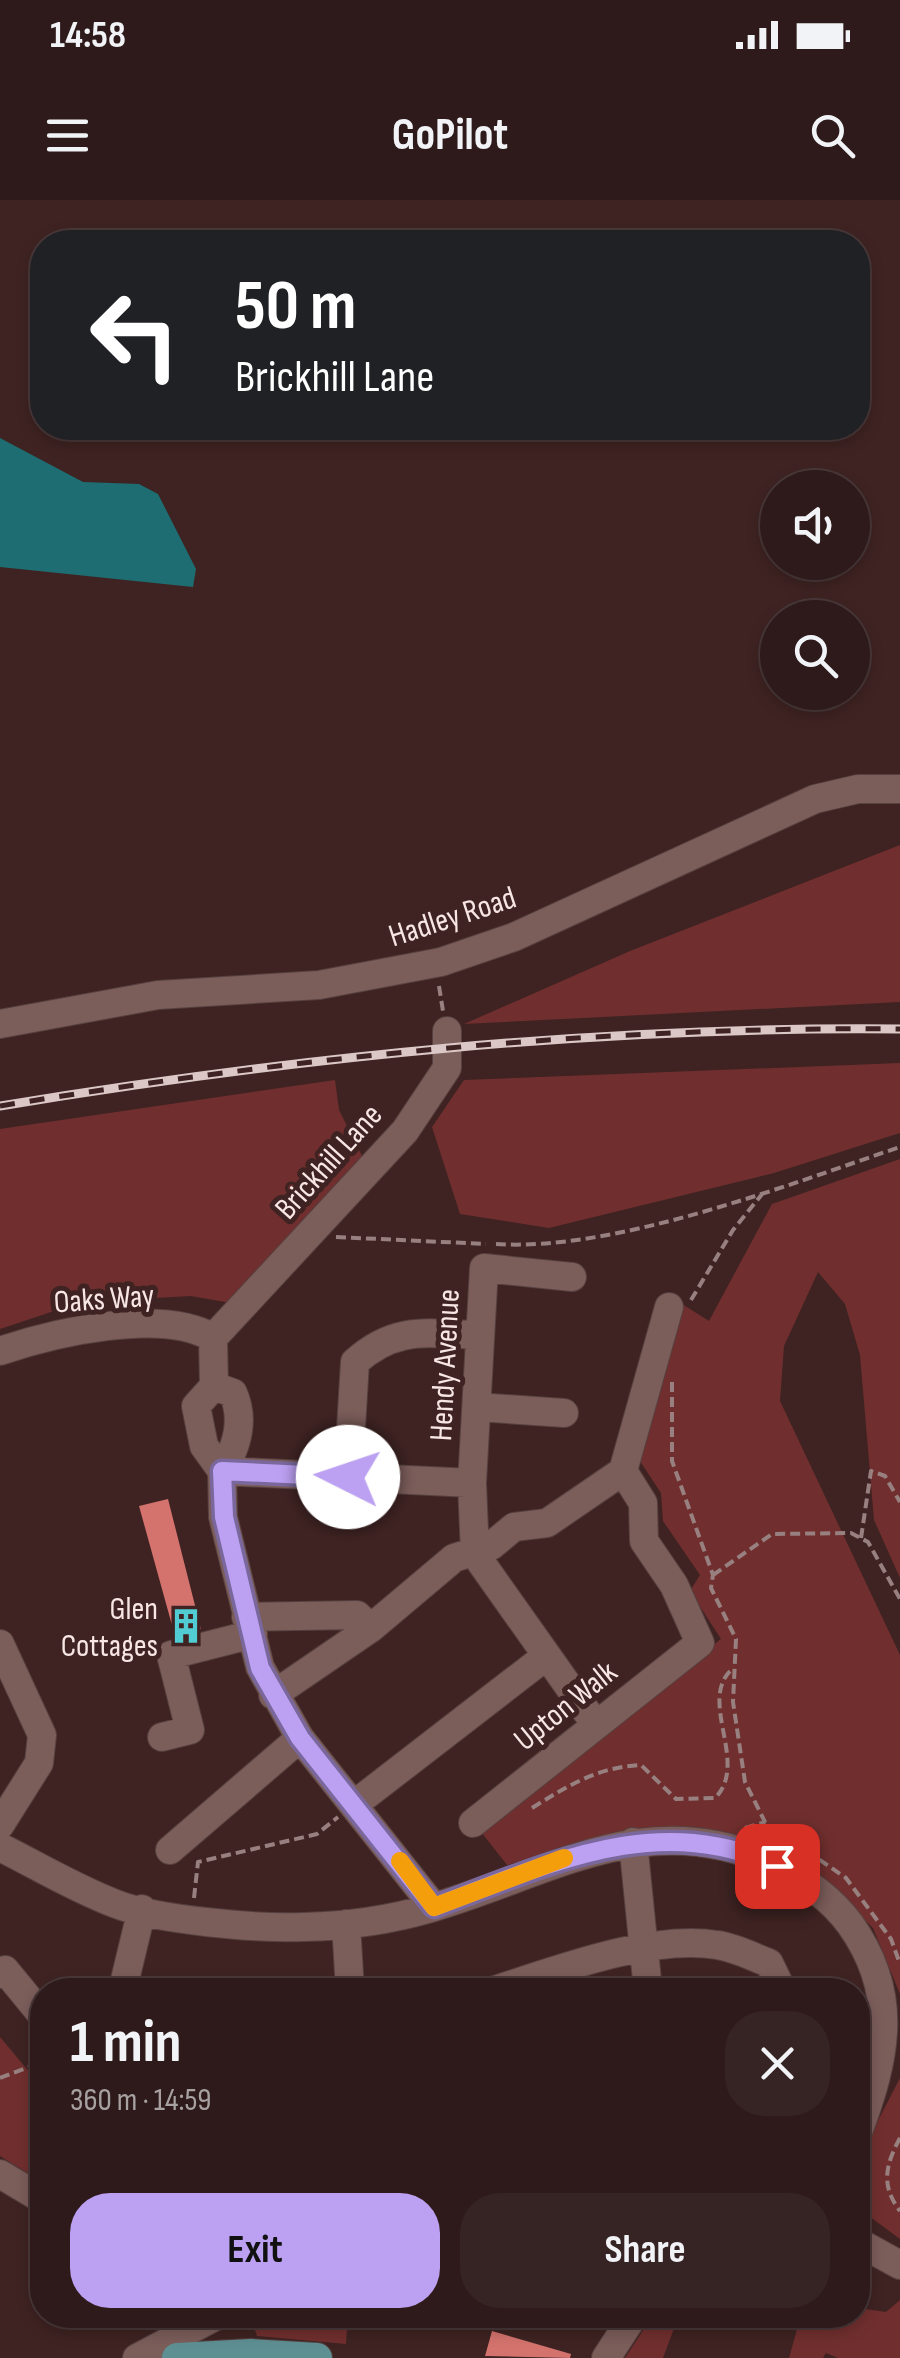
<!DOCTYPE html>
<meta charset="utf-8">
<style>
body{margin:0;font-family:"Sofia Sans Condensed",sans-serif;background:#362323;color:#f1f3f6;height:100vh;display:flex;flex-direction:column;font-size:38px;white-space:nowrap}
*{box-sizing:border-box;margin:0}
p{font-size:32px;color:#a7a1a2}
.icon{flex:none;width:55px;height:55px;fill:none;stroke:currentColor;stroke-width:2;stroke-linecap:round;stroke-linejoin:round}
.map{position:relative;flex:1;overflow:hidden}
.drawer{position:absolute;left:30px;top:1778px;width:840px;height:350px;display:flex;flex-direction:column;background:#2e1a1a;border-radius:40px;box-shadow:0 5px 15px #0003,0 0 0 2px #493839}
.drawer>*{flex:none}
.hud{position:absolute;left:30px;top:30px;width:840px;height:210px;border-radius:40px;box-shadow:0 5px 15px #0003,0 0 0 2px #493839;background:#202124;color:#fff;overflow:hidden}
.controls{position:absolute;left:760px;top:270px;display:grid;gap:20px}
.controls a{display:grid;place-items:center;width:110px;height:110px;border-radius:50%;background:#2e1a1a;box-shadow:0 5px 15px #0003,0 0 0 2px #493839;font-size:50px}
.pin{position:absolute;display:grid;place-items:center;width:85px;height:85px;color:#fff;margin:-42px;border-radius:20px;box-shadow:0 5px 15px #0006}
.me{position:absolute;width:110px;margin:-55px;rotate:274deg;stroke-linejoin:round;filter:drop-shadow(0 0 8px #0008)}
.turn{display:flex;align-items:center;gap:35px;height:210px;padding:0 40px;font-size:45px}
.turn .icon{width:130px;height:130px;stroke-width:2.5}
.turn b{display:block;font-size:70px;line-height:85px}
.round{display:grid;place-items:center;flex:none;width:105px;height:105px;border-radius:40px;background:#362323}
.headline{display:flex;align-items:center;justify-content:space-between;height:170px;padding:0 40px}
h1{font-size:60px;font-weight:700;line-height:75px}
.cta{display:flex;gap:20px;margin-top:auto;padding:20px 40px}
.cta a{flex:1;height:115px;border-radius:40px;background:#bca0f2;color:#111;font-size:40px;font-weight:700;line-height:115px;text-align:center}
.cta a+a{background:#362323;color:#f1f3f6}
.status{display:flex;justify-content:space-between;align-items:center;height:70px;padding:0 50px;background:#2e1a1a;direction:ltr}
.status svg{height:28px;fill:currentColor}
header{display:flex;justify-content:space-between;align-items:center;height:130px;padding:0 40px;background:#2e1a1a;font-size:45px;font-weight:700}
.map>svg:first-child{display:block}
.green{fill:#702f2e}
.water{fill:#1e6d72}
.building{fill:#d4736e}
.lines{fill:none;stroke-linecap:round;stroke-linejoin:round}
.minor-casing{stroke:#56403f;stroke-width:30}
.major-casing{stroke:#56403f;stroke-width:32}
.path{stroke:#97807f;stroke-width:4;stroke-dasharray:10 5;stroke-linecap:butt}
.minor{stroke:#7b5d5a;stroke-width:28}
.major{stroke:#5e8f92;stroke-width:30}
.rail-casing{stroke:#dbc7c5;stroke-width:9}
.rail{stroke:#3e2322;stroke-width:5;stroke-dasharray:15;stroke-linecap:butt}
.route-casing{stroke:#7a689d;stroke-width:25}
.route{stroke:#bca0f2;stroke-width:18}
.slow{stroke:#f59e0b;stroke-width:18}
.labels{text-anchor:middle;stroke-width:10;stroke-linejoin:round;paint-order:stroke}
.street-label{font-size:32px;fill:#f8e6e4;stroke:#3e2322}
.poi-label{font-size:32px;fill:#f8e6e4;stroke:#3e2322;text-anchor:end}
</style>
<div class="status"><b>14:58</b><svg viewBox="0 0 49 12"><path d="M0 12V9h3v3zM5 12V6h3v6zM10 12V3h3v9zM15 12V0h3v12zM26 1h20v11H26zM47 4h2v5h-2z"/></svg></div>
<header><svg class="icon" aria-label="menu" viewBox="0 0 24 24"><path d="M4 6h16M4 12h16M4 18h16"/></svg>GoPilot<svg class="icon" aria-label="search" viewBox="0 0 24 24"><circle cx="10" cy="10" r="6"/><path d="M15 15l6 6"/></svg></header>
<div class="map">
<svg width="900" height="2158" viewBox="0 0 900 2158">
<rect width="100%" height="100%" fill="#3e2322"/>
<path class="green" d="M900 645V802L464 824 630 751Z
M900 863V933L774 973 549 1028 460 1014 432 927 464 880Z
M335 880 339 910 365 962 231 1103 191 1096 81 1102 0 1129V929Z
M900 959V1378L874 1320 860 1155 845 1104 818 1072 784 1146 780 1201 900 1455V1794L873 1728 804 1662 715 1630 639 1629 507 1665 478 1628 721 1439 690 1391 700 1375 663 1321 661 1293 640 1261 682 1104 709 1121 772 1004Z
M0 1837 42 1887V1982L0 1956Z
M900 1878V2039L858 2008V1959Z
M900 2100V2158H838L826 2153 823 2158H789L801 2115H858V2108L886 2112Z
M250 2115H348L346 2144 257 2136Z
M653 2115H679L663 2158H625Z"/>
<path class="water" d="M0 238 83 282 139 284 158 294 196 369 193 387 0 367Z"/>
<path class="building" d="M168 1299 201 1429 175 1436 139 1306Z
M492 2131 571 2154 570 2158 485 2156Z"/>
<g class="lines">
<defs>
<path id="minor" d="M0 824 158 795 319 785 441 762 514 737 815 599 858 589H900
M0 1151C53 1133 162 1107 213 1138
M214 1186 213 1138 405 931 447 868V831
M477 1207 564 1213
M222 1271C237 1247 245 1220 233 1193L214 1186 196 1206 204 1246 222 1271 223 1317 260 1467 300 1538 434 1707
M222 1271 472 1283
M348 1277 355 1162C396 1125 428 1134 480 1135
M475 1354 472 1283 484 1068 572 1077
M475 1354 596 1525
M246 1417 357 1415 371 1428
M0 1444 42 1535 39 1563 0 1625
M273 1495 371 1428 454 1358 491 1346 514 1327 547 1323 623 1271 669 1107
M162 1537 190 1530 171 1455 253 1434
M356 1603 545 1457
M473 1623 700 1443 674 1385 644 1341 643 1303 623 1271
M633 1642 648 1790
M0 1647C38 1666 76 1689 116 1704 157 1720 259 1729 304 1727 347 1726 390 1720 431 1708 548 1674 650 1604 773 1664 804 1679 830 1697 850 1724 900 1794 886 1857 858 1932
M170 1650 300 1538
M346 1724 350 1790
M0 1774 5 1770 42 1815
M130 1790 124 1784 142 1709
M495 1790C557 1770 652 1734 717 1745 734 1747 753 1757 769 1763L782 1790
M0 1974 42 1999
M858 2042 900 2065
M137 2158 218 2115
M606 2158 634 2115"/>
<path id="major" d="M177 2158 251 2154 317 2158"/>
</defs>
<use href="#minor" class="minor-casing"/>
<use href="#major" class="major-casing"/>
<path class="path" d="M439 786 443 811
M336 1037 486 1044
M496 1044C614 1052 787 985 900 947
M691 1100 733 1030 763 993
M672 1182V1261L713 1375 711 1388 736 1439 733 1502 745 1582 765 1622 846 1678 891 1739 900 1764
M861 1338 871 1271 885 1276 900 1302
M713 1375 772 1334 851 1333 868 1342 900 1399
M532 1608C569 1585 598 1567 641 1565L676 1599 715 1598C750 1563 697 1501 732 1469
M745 1628 765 1622
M194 1698 198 1662 317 1634 338 1617
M0 1878 42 1862
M900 1938C886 1964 880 1985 900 2011"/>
<use href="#minor" class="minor"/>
<use href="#major" class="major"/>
<defs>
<path id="rail" d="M0 906C298 857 598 826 900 829"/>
</defs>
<use href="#rail" class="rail-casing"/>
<use href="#rail" class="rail"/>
</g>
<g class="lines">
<defs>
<path id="route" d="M348 1277 222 1271 224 1317 260 1468 300 1538 434 1707C547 1665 659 1609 777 1666"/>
</defs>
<use href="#route" class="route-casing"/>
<use href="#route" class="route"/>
<path class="slow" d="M400 1661 434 1707 564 1658"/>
</g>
<defs>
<symbol id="building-bare" viewBox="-9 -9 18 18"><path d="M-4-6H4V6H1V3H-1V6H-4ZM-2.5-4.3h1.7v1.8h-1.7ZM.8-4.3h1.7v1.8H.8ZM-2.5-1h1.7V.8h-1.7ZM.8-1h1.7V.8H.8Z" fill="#51ccd3" stroke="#3e2322" stroke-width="2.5" paint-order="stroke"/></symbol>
</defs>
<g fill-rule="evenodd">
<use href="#building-bare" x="161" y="1401" width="50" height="50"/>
</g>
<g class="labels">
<g class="street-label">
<text transform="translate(452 716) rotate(-18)" y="11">Hadley Road</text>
<text transform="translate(328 961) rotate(-48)" y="11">Brickhill Lane</text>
<text transform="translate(104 1098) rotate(-4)" y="11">Oaks Way</text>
<text transform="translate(444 1165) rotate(-87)" y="11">Hendy Avenue</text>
<text transform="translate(565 1505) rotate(-39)" y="11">Upton Walk</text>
</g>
<g class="poi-label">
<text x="158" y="1419">Glen<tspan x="158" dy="37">Cottages</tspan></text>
</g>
</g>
</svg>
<div class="controls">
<a><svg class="icon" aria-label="sound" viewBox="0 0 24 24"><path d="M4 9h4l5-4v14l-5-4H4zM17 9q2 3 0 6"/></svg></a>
<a><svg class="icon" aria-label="search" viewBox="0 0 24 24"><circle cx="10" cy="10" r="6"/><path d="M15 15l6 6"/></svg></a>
</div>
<div class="pin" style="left:777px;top:1666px;background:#d93025"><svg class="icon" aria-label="arrive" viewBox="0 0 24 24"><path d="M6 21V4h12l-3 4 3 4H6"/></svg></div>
<svg class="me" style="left:348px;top:1277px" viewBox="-20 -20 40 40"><circle r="19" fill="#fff"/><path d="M0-13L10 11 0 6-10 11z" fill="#bca0f2"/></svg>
<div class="hud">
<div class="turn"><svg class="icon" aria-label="left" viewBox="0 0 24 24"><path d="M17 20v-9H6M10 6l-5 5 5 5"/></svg><div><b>50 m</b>Brickhill Lane</div></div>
</div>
<section class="drawer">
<div class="headline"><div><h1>1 min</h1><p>360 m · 14:59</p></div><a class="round"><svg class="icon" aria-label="close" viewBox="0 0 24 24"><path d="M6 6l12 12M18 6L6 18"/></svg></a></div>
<div class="cta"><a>Exit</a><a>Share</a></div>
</section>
</div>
